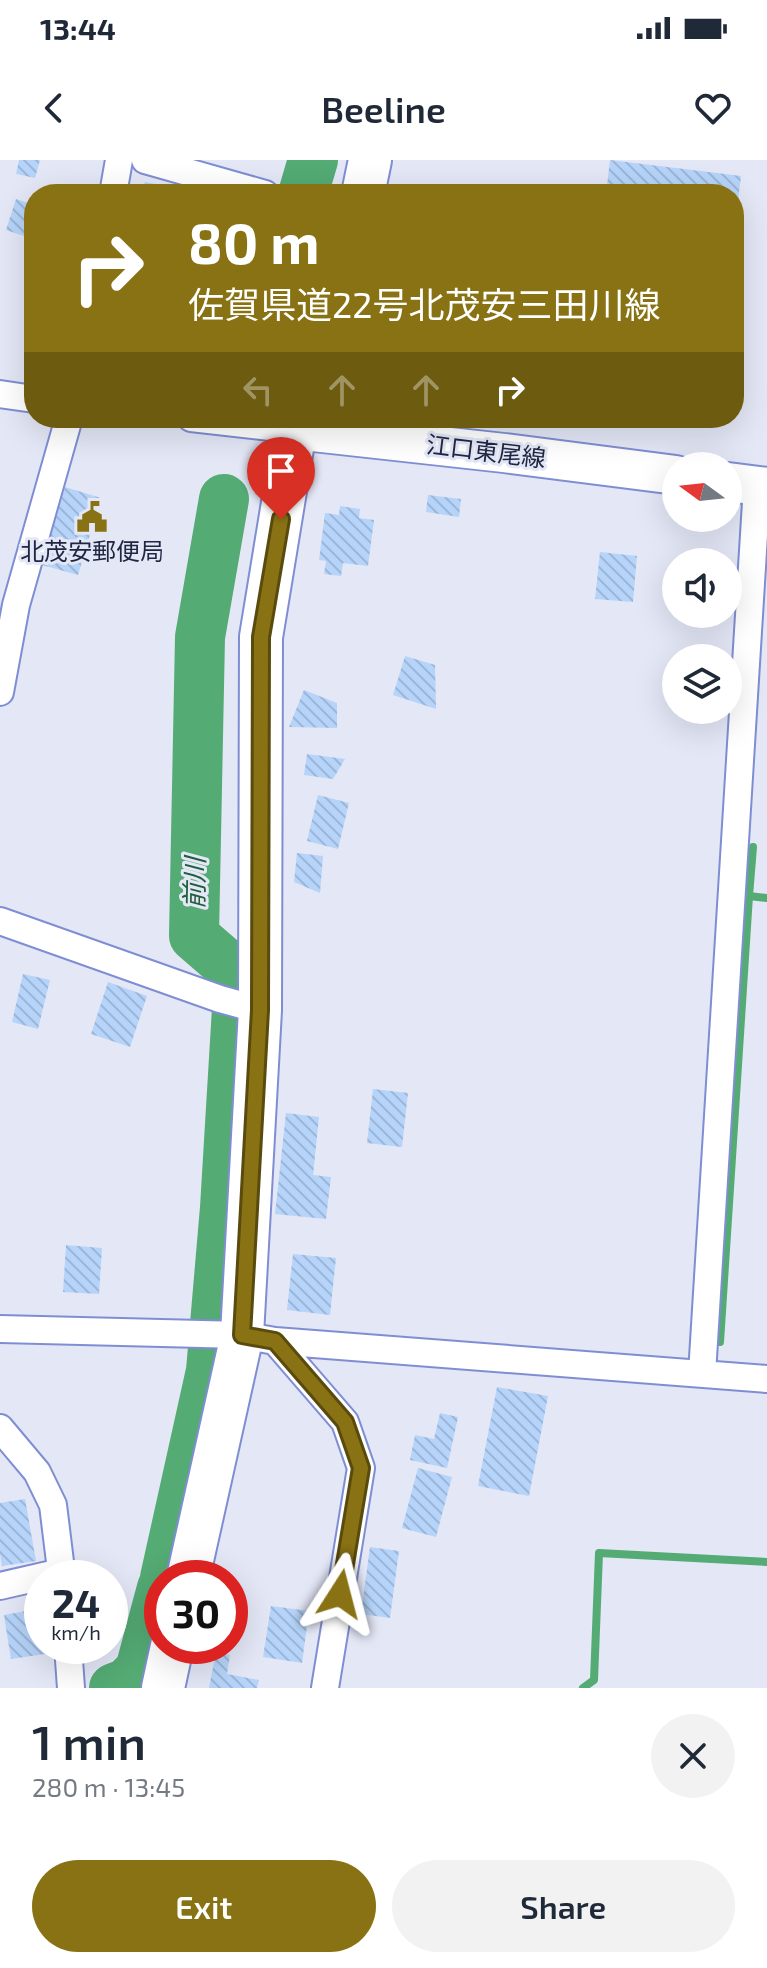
<!DOCTYPE html>
<meta charset="utf-8">
<style>
body{margin:0;font-family:"Exo 2","Noto Sans JP",sans-serif;background:#f2f2f3;color:#1f2937;height:100vh;display:flex;flex-direction:column;font-size:30px;white-space:nowrap}
*{box-sizing:border-box;margin:0}
p{font-size:26px;color:#747a83}
.icon{flex:none;width:44px;height:44px;fill:none;stroke:currentColor;stroke-width:2;stroke-linecap:round;stroke-linejoin:round}
.map{position:relative;height:1528px;overflow:hidden}
.details{display:flex;flex-direction:column;background:#fff;flex:1}
.details>*{flex:none}
.guide{position:absolute;left:24px;top:24px;width:720px;height:244px;border-radius:32px;box-shadow:0 8px 32px #0002;background:#897214;color:#fff;overflow:hidden}
.needle{width:52px;rotate:285deg}
.controls{position:absolute;left:662px;top:292px;display:grid;gap:16px}
.controls a{display:grid;place-items:center;width:80px;height:80px;border-radius:50%;background:#fff;box-shadow:0 8px 32px #0002;font-size:40px}
.speed{position:absolute;left:24px;top:1400px;display:flex;gap:16px;font-size:40px;font-weight:700;text-align:center}
.speed>*{display:grid;place-content:center;width:104px;height:104px;border-radius:50%;background:#fff;box-shadow:0 8px 32px #0002;line-height:1}
.speed small{font-size:20px;font-weight:400}
.speed .limit{border:12px solid #d22;background:#fff;color:#111}
.pin{position:absolute;display:grid;place-items:center;width:68px;height:68px;color:#fff;margin:-82px -34px;border-radius:50% 50% 50% 0;rotate:-45deg;box-shadow:0 0 8px #0007}
.pin .icon{rotate:45deg}
.me{position:absolute;width:88px;margin:-44px;rotate:9deg;stroke-linejoin:round;filter:drop-shadow(0 0 6px #0008)}
.turn{display:flex;align-items:center;gap:28px;height:168px;padding:0 32px;font-size:36px}
.turn .icon{width:104px;height:104px;stroke-width:2.5}
.turn b{display:block;font-size:56px;line-height:68px}
.lanes{display:flex;align-items:center;height:76px;padding:0 32px;background:#0003;justify-content:center;gap:40px;direction:ltr}
.lanes .off{opacity:.35}
.round{display:grid;place-items:center;flex:none;width:84px;height:84px;border-radius:42px;background:#f2f2f3}
.head{display:flex;align-items:center;justify-content:space-between;height:136px;padding:0 32px}
h1{font-size:48px;font-weight:600;line-height:60px}
.button{display:flex;gap:16px;margin-top:auto;padding:16px 32px}
.button a{flex:1;height:92px;border-radius:48px;background:#897214;color:#fff;font-size:32px;font-weight:600;line-height:92px;text-align:center}
.button a+a{background:#f2f2f3;color:#1f2937}
.status{display:flex;justify-content:space-between;align-items:center;height:56px;padding:0 40px;background:#fff;direction:ltr}
.status svg{height:22px;fill:currentColor}
header{display:flex;justify-content:space-between;align-items:center;height:104px;padding:0 32px;background:#fff;font-size:36px;font-weight:600}
.map>svg:first-child{display:block}
.lines{fill:none;stroke-linecap:round;stroke-linejoin:round}
.stream{stroke:#54ab74;stroke-width:8}
.river{stroke:#54ab74;stroke-width:50}
.building{fill:url(#building-back-hatch)}
.street-casing{stroke:#7f8ed3;stroke-width:30}
.secondary-casing{stroke:#7f8ed3;stroke-width:42}
.primary-casing{stroke:#7f8ed3;stroke-width:46}
.street{stroke:#fff;stroke-width:26}
.secondary{stroke:#fff;stroke-width:38}
.primary{stroke:#fff;stroke-width:42}
.route-casing{stroke:#594a0d;stroke-width:20}
.route{stroke:#897214;stroke-width:14}
.labels{text-anchor:middle;stroke-width:6;stroke-linejoin:round;paint-order:stroke}
.street-label{font-size:24px;fill:#212743;stroke:#e3e7f6}
.poi-label{font-size:24px;fill:#212743;stroke:#e3e7f6}
.water-label{font-size:26px;font-style:italic;fill:#1f5e39;stroke:#e3e7f6}
</style>
<div class="status"><b>13:44</b><svg viewBox="0 0 49 12"><path d="M0 12V9h3v3zM5 12V6h3v6zM10 12V3h3v9zM15 12V0h3v12zM26 1h20v11H26zM47 4h2v5h-2z"/></svg></div>
<header><svg class="icon" aria-label="back" viewBox="0 0 24 24"><path d="M15 5l-7 7 7 7"/></svg>Beeline<svg class="icon" aria-label="heart" viewBox="0 0 24 24"><path d="M12 20l-8-8c-3-5 5-10 8-4 3-6 11-1 8 4z"/></svg></header>
<div class="map">
<svg width="767" height="1528" viewBox="0 0 767 1528">
<defs>
<pattern id="building-back-hatch" width="6" height="6" patternUnits="userSpaceOnUse" patternTransform="scale(2)"><rect width="6" height="6" fill="#b6d4fa"/><path d="M-1 5l2 2M0 0l6 6M5-1l2 2" fill="none" stroke="#9cb6d8"/></pattern>
</defs>
<rect width="100%" height="100%" fill="#e3e7f6"/>
<g class="lines">
<path class="stream" d="M753 687 749 736 767 738
M720 1182 749 736
M583 1528 594 1520 599 1393 767 1402"/>
<path class="river" d="M303 34 313 0
M165 1418 211 1211 225 1048 239 815 194 776 200 477 224 339
M114 1528 127 1523 140 1510 162 1428"/>
</g>
<path class="building" d="M19 0H40L35 18 16 14Z
M610 0 741 16 736 57H734V34H606Z
M145 22 185 30 184 34H142Z
M16 39 34 45 28 61 32 63 27 77 6 70Z
M65 327 101 338 78 415 42 405Z
M428 335 461 339 459 357 426 352Z
M340 346 360 349 359 358 374 360 368 406 343 403 341 416 324 414 326 401 319 400 325 353 339 355Z
M600 392 637 396 633 442 595 439Z
M405 496 435 505 436 549 393 535Z
M304 530 337 543V568L289 567Z
M307 594 345 599 333 619 304 615Z
M318 635 349 643 338 689 307 681Z
M297 693 323 696 320 733 294 722Z
M23 814 50 820 38 869 12 862Z
M108 822 147 836 130 887 91 874Z
M373 929 408 933 402 987 367 983Z
M286 953 319 957 313 1015 331 1017 326 1059 275 1054Z
M66 1085 102 1088 99 1134 63 1132Z
M293 1094 336 1098 330 1155 287 1150Z
M497 1227 548 1236 529 1336 478 1326Z
M440 1253 458 1257 447 1308 410 1300 415 1275 434 1279Z
M418 1308 452 1317 436 1377 402 1368Z
M25 1339 36 1401 2 1406 0 1394V1343Z
M370 1387 399 1391 390 1458 361 1454Z
M271 1446 309 1451 302 1503 263 1497Z
M37 1449 45 1494 11 1499 4 1455Z
M216 1492 230 1495 227 1514 259 1520 257 1528H209Z"/>
<g class="lines">
<defs>
<path id="street" d="M145 0 265 34
M113 34 119 0
M0 234 34 239
M191 258 295 270
M0 532 16 445 69 258
M0 761 220 839 260 850
M0 1169 242 1175 275 1181 767 1219
M275 1181 345 1262 361 1308 325 1528
M702 1214 757 326
M0 1268 37 1312 53 1345 62 1418
M0 1426 61 1412
M68 1486 71 1528"/>
<path id="secondary" d="M295 270 504 293 676 315
M728 322 767 327"/>
<path id="primary" d="M363 34 370 0
M188 1418 242 1175 260 850 261 477 295 270 299 258
M163 1528 172 1486"/>
</defs>
<use href="#street" class="street-casing"/>
<use href="#secondary" class="secondary-casing"/>
<use href="#primary" class="primary-casing"/>
<use href="#street" class="street"/>
<use href="#secondary" class="secondary"/>
<use href="#primary" class="primary"/>
</g>
<g class="lines">
<defs>
<path id="route" d="M281 359 261 477 260 850 242 1175 275 1181 345 1262 361 1308 340 1434"/>
</defs>
<use href="#route" class="route-casing"/>
<use href="#route" class="route"/>
</g>
<defs>
<symbol id="civic-bare" viewBox="-9 -9 18 18"><path d="M-.6-6.5H3V-4.5H.6V-3L4-1V1h2V6H-6V1h2V-1L-.6-3ZM-1.2 2.5V6h2.4V2.5Z" fill="#897214" stroke="#e3e7f6" stroke-width="2.5" paint-order="stroke"/></symbol>
</defs>
<g fill-rule="evenodd">
<use href="#civic-bare" x="70" y="335" width="44" height="44"/>
</g>
<g class="labels">
<g class="street-label">
<text transform="translate(486 292) rotate(7)" y="8">江口東尾線</text>
</g>
<g class="poi-label">
<text x="92" y="400">北茂安郵便局</text>
</g>
<g class="water-label">
<text transform="translate(195 723) rotate(-89)" y="9">前川</text>
</g>
</g>
</svg>
<div class="controls">
<a><svg class="needle" viewBox="-14 -14 28 28"><path d="M0-13l5 13h-10z" fill="#e53935"/><path d="M0 13l5-13h-10z" fill="#747a83"/></svg></a>
<a><svg class="icon" aria-label="sound" viewBox="0 0 24 24"><path d="M4 9h4l5-4v14l-5-4H4zM17 9q2 3 0 6"/></svg></a>
<a><svg class="icon" aria-label="layers" viewBox="0 0 24 24"><path d="M12 4l9 5-9 5-9-5zM3 14l9 5 9-5"/></svg></a>
</div>
<div class="speed"><div>24<small>km/h</small></div><div class="limit">30</div></div>
<div class="pin" style="left:281px;top:359px;background:#d93025"><svg class="icon" aria-label="arrive" viewBox="0 0 24 24"><path d="M6 21V4h12l-3 4 3 4H6"/></svg></div>
<svg class="me" style="left:340px;top:1434px" viewBox="-20 -20 40 40"><path d="M0-17L14 15 0 8-14 15z" fill="#897214" stroke="#fff" stroke-width="4"/></svg>
<div class="guide">
<div class="turn"><svg class="icon" aria-label="right" viewBox="0 0 24 24"><path d="M7 20v-9h11M14 6l5 5-5 5"/></svg><div><b>80 m</b>佐賀県道22号北茂安三田川線</div></div>
<div class="lanes"><svg class="icon off" aria-label="left" viewBox="0 0 24 24"><path d="M17 20v-9H6M10 6l-5 5 5 5"/></svg><svg class="icon off" aria-label="ahead" viewBox="0 0 24 24"><path d="M12 20V5M6 11l6-6 6 6"/></svg><svg class="icon off" aria-label="ahead" viewBox="0 0 24 24"><path d="M12 20V5M6 11l6-6 6 6"/></svg><svg class="icon" aria-label="right" viewBox="0 0 24 24"><path d="M7 20v-9h11M14 6l5 5-5 5"/></svg></div>
</div>
</div>
<section class="details">
<div class="head"><div><h1>1 min</h1><p>280 m · 13:45</p></div><a class="round"><svg class="icon" aria-label="close" viewBox="0 0 24 24"><path d="M6 6l12 12M18 6L6 18"/></svg></a></div>
<div class="button"><a>Exit</a><a>Share</a></div>
</section>
